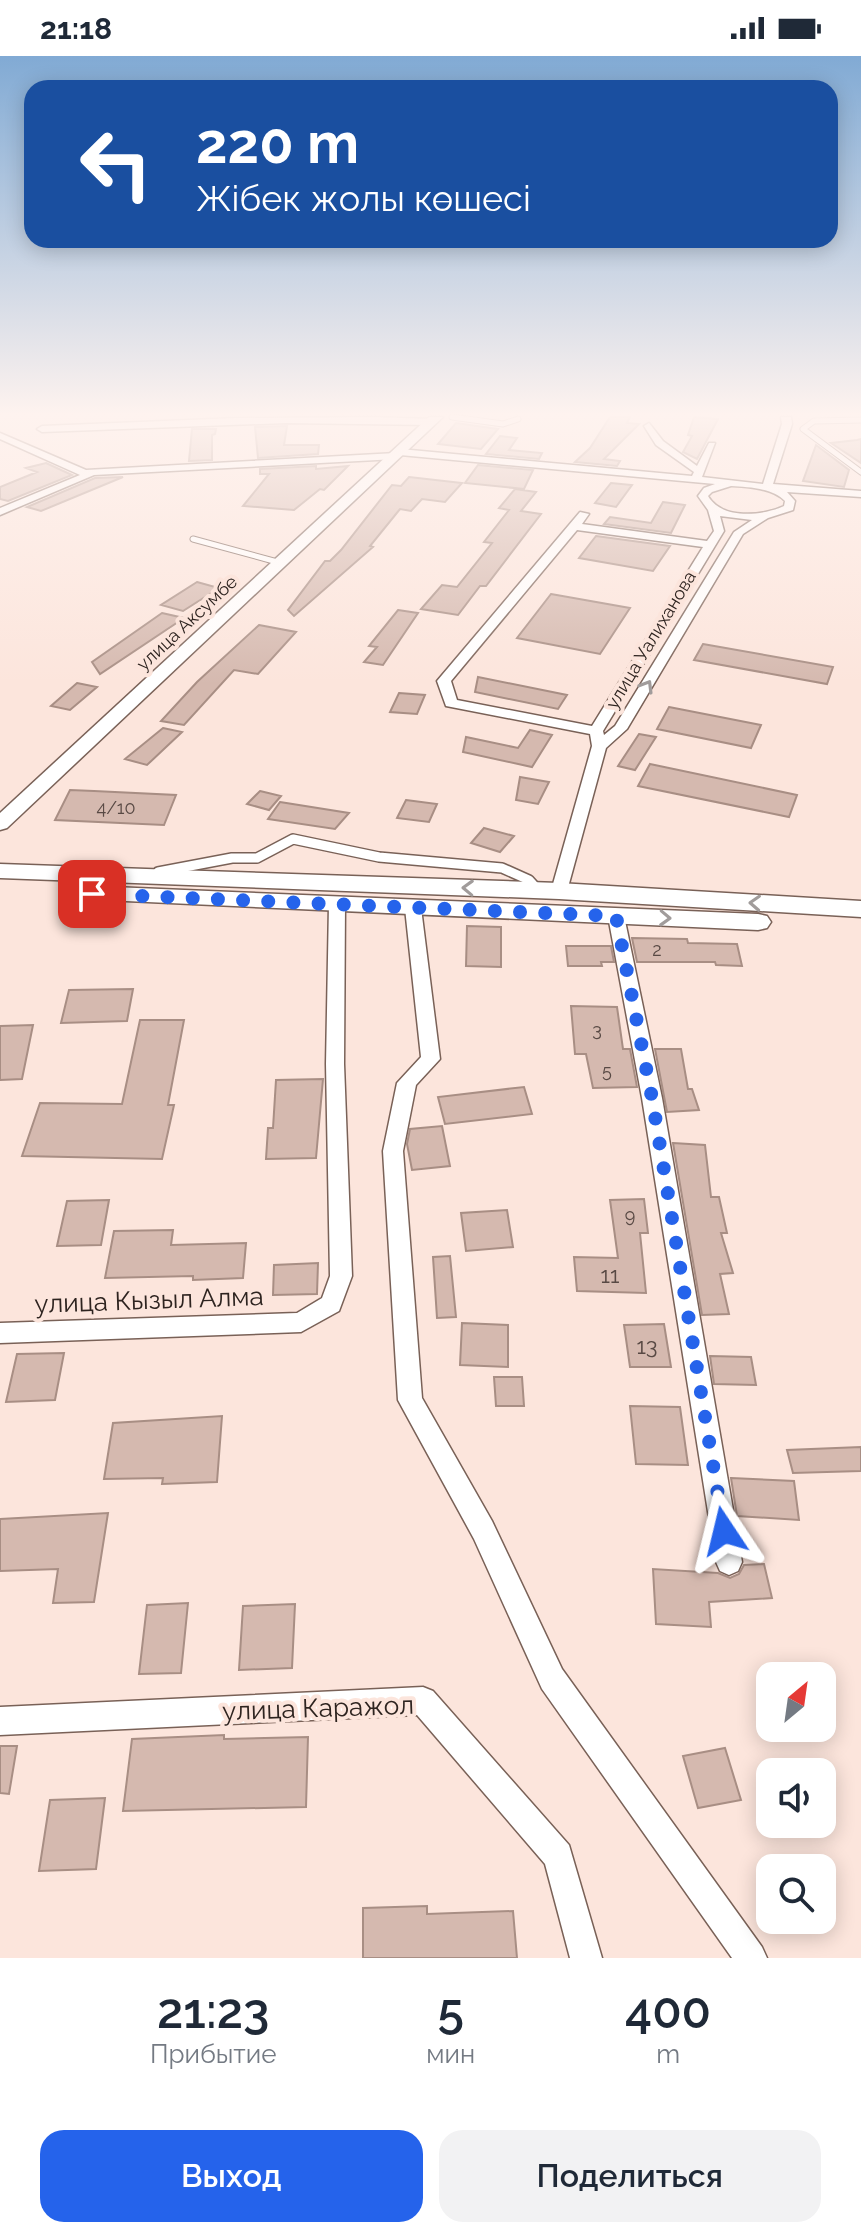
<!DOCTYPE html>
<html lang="ru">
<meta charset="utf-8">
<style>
body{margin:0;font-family:Raleway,sans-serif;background:#f2f2f3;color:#1f2937;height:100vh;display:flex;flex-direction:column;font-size:30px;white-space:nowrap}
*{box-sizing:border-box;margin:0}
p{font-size:26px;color:#747a83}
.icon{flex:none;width:44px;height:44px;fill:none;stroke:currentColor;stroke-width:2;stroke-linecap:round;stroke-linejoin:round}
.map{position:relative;height:1902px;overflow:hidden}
.details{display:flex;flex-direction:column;background:#fff;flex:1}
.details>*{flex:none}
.banner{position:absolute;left:24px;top:24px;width:814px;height:168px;border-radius:24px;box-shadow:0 4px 20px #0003;background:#1a4fa0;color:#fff;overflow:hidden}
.needle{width:52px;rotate:29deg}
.tools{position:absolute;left:756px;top:1606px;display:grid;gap:16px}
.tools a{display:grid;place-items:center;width:80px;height:80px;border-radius:16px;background:#fff;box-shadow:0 4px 20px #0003;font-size:40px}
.pin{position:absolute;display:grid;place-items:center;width:68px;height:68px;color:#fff;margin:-34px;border-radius:16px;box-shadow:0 4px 12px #0006}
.me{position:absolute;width:88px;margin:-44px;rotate:350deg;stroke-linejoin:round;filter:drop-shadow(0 0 6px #0008)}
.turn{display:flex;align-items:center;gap:28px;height:168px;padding:0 40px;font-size:36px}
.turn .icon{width:104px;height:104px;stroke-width:2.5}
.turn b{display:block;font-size:56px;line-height:68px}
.eta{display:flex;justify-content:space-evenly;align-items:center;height:136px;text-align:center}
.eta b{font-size:48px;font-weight:600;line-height:56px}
.action{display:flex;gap:16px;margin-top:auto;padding:16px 40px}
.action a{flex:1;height:92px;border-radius:24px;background:#2563eb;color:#fff;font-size:32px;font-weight:600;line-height:92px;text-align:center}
.action a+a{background:#f2f2f3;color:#1f2937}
.status{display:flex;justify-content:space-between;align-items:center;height:56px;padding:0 40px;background:#fff;direction:ltr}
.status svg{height:22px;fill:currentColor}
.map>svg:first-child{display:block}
.building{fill:#d5b9af;stroke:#a88e84;stroke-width:2}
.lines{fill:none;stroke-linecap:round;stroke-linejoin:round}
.lane-far1-casing{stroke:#796157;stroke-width:7}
.lane-casing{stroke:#796157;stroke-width:12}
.street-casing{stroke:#796157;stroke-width:3}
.secondary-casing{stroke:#796157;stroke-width:3}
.primary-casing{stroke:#796157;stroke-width:3}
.lane-far1{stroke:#fff;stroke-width:5}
.lane{stroke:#fff;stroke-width:9}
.street{fill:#fff;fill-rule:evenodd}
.secondary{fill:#fff;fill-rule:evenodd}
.primary{fill:#fff;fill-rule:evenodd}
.oneway{stroke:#a19c9b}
.route{stroke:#2563eb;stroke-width:14;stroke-dasharray:0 25.2}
.labels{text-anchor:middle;stroke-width:8;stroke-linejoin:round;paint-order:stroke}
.far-street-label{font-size:18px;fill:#2e2420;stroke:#fce5dc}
.number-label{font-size:18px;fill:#584944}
.near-number-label{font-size:22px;fill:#584944}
.near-street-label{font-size:26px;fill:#2e2420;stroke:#fce5dc}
</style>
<div class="status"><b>21:18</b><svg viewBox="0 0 49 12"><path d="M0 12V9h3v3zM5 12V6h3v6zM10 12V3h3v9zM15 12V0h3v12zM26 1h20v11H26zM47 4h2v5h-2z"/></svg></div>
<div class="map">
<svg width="861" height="1902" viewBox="0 0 861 1902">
<rect width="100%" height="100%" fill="#fce5dc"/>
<path class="building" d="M610 361H630L627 367 639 368 604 403 620 405 617 410 575 406 590 392Z
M694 361 718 363 697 403 683 396 692 380 688 379Z
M456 367 498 373 481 393 438 388Z
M287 370 284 389H319L318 398 258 402 255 371Z
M192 373H216L215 378 212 379V404L189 405Z
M500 380 517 382 509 394 542 397 539 403 486 398Z
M861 383V407L831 387 857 384Z
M816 389 849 414 844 431 803 425Z
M46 407 72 419 8 445 0 443V431L37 416 26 412Z
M478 409 533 414 524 433 465 427Z
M316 410V413L348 410 324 434 320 433 294 454 243 450 269 418H260V413Z
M123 421 41 455 27 451 95 422Z
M409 421 462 427 445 446 422 443 411 455 400 453 370 490 373 491 294 560 288 554 325 505H330L341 494 392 429 401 430Z
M611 427 632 429 616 451 595 447Z
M515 433 536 436 521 455 541 458 486 530H480L458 559 421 553 442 529 457 531 492 487 484 486 509 454 499 452Z
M663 446 685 449 671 477 604 468 610 461 651 467Z
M596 480 670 490 653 515 579 502Z
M197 526 219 532 183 555 161 549Z
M551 538 630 552 600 598 517 582Z
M398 554 418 557 383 609 364 606 377 591 369 590Z
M162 557 184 562 100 618 92 606Z
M259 569 296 576 258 618 234 614 184 669 161 665 197 626Z
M703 588 833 611 827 628 694 604Z
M478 621 567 639 558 653 475 636Z
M77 627 97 631 70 654 51 650Z
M399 637 425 639 417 658 390 656Z
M669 651 761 669 751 692 657 673Z
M163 672 182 676 147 709 125 703Z
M530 674 552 679 532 711 463 696 466 681 518 692Z
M639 678 656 681 635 714 618 710Z
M650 708 797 739 789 761 638 730Z
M520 721 549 726 538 748 516 744Z
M70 734 94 735 176 739 164 769 55 764Z
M260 735 281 740 269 754 247 748Z
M406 744 437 748 429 766 397 762Z
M280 746 349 757 335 773 268 763Z
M484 772 514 780 500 796 471 787Z
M467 870 501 871V911L466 910Z
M632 882 687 883 688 887 737 888 742 910 716 909 715 906H637Z
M566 890H611L614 906H601L602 910H568Z
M133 933 127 965 61 967 69 934Z
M571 950 617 951 623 993H630L637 1031 593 1032 586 998H575Z
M140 964H184L168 1049H174L162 1103 22 1100 40 1047 122 1048Z
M33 969 22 1023 0 1024V970Z
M655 993H681L688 1033H692L699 1054 667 1056Z
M323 1023 316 1102 266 1103 268 1072H273L276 1024Z
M524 1031 532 1058 445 1068 438 1041Z
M442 1070 450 1110 412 1114 407 1088 410 1073Z
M673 1087 705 1089 711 1141H719L727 1177H721L733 1217 720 1218 729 1258 702 1259Z
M644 1143 648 1177H640L646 1237 577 1235 574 1201 618 1202 610 1144Z
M109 1144 101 1189 57 1190 67 1145Z
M507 1154 513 1191 466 1195 461 1157Z
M173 1174 171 1189 246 1187 243 1222 193 1224V1220L105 1222 114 1175Z
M450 1200 456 1261 437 1262 433 1201Z
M318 1207 317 1238 273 1239 274 1209Z
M462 1267 508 1269V1311L460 1309Z
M664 1268 671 1311H630L624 1269Z
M64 1297 55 1344 6 1346 17 1298Z
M710 1300 751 1301 756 1329 714 1328Z
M494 1321H522L524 1350H496Z
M630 1350 680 1351 688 1409 636 1408Z
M222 1360 217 1426 162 1428 163 1422 104 1423 113 1367Z
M861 1391V1415L793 1417 787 1394Z
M731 1422 794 1425 799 1464 737 1460Z
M108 1457 94 1546 53 1547 58 1513 0 1515V1463Z
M764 1508 772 1542 709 1546 711 1571 656 1568 653 1513 718 1517 730 1522 739 1518 744 1509Z
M188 1547 181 1617 139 1618 147 1549Z
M295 1548 292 1612 239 1614 243 1550Z
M224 1679V1683L308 1681 306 1751 123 1755 132 1683Z
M0 1690H17L9 1738 0 1737Z
M725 1692 741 1744 698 1752 683 1700Z
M105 1742 96 1813 39 1815 50 1744Z
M427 1850V1858L513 1855 517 1902H363V1852Z"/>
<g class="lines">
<defs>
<path id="lane-far1" d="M452 361 503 368 518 363
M861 364 814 365 803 373 861 416
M193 483 281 507"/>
<path id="lane" d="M158 816 232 802H257L293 783 379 801 502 812 529 824 538 834"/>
<path id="street" d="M374 361 432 363 437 366 432 369 286 367 42 376 37 373 42 370 237 362Z
M781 361H791L792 368 773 428 861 435V441L787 436 795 445 793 454 768 462 743 478 627 673 606 692 567 835 559 840 551 835 592 690 590 678 446 650 437 625 580 456 589 458 582 468 707 485 714 475 708 454 698 440 704 432 715 428 400 399 396 403 94 419 0 459V452L80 419 0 383V377L86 414 396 397 400 393 692 420 694 416 656 389 644 370 649 367 663 385 697 410 709 387H715L702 421 763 428 782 368ZM731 430C748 431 773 432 785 445L784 450C762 460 722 464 708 440L712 436ZM720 460 752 464 734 476 615 670 604 679 603 675 724 475ZM577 474 703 491 592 670 457 644 451 625Z
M337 843 345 848 344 1008 352 1220 339 1255 301 1276 0 1287V1267L297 1257 322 1242 330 1220 326 1008 329 848Z
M413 847 421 852 440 1003 416 1029 403 1095 422 1342 492 1465 562 1613 762 1891 767 1902H732L542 1633 474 1483 398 1344 383 1095 397 1027 421 1001 405 852Z
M616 855 624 860 662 1042 742 1506 738 1515 729 1519 720 1515 716 1506 642 1042 608 860Z
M423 1631 433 1635 569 1789 602 1902H570L545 1808 417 1659 0 1679V1651Z"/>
<path id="secondary" d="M429 361H443L7 772 0 774V757Z"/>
<path id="primary" d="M0 808 559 827 861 845V861L559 843 0 822Z
M113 831 758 858 767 860 771 866 767 872 758 874 104 844 100 839 104 834Z"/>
</defs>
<use href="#lane-far1" class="lane-far1-casing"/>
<use href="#lane" class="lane-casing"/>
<use href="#street" class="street-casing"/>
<use href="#secondary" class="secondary-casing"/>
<use href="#primary" class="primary-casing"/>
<use href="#lane-far1" class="lane-far1"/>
<use href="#lane" class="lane"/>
<use href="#street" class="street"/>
<use href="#secondary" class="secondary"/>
<use href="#primary" class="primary"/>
</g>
<defs><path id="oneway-chevron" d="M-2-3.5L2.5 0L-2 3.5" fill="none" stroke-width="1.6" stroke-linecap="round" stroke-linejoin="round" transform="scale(2)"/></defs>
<g class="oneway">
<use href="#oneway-chevron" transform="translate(647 630) rotate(-59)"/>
<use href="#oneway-chevron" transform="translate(468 832) rotate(-178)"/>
<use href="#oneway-chevron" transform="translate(755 847) rotate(-177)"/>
<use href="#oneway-chevron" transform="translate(665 862) rotate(2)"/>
</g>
<linearGradient id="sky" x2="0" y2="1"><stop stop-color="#81aad4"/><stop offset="0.57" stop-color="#fef3ef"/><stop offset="1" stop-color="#fef3ef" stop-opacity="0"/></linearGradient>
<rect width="861" height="628" fill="url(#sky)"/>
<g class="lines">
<path class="route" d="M92 838 616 860 652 1042 724 1475"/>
</g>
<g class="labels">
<g class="far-street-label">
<text transform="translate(187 567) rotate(-43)" y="6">улица Аксумбе</text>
<text transform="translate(651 584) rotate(-59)" y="6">улица Уалиханова</text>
</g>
<g class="number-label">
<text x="116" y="758">4/10</text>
<text x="657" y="900">2</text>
<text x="597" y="980">3</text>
<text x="607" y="1021">5</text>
<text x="630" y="1166">9</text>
</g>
<g class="near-number-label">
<text x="610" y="1227">11</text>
<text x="647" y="1298">13</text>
</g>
<g class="near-street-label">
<text transform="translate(149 1244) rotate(-2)" y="9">улица Кызыл Алма</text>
<text transform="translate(318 1652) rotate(-2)" y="9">улица Каражол</text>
</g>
</g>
</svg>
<div class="tools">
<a><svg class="needle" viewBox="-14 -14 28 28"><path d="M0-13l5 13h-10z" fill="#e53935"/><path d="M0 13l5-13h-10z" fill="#747a83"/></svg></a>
<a><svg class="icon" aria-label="sound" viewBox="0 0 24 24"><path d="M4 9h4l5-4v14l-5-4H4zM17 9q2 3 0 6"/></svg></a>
<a><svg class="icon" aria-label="search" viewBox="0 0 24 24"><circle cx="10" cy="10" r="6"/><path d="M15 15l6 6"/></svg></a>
</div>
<div class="pin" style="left:92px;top:838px;background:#d93025"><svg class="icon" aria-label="arrive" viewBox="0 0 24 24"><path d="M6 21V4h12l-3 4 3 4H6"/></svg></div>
<svg class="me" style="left:724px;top:1475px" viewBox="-20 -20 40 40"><path d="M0-17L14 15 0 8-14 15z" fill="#2563eb" stroke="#fff" stroke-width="4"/></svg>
<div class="banner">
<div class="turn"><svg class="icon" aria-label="left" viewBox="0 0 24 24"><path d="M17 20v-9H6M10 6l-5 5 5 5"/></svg><div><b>220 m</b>Жібек жолы көшесі</div></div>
</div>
</div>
<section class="details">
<div class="eta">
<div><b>21:23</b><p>Прибытие</p></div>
<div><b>5</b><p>мин</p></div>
<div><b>400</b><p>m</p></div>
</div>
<div class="action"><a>Выход</a><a>Поделиться</a></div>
</section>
